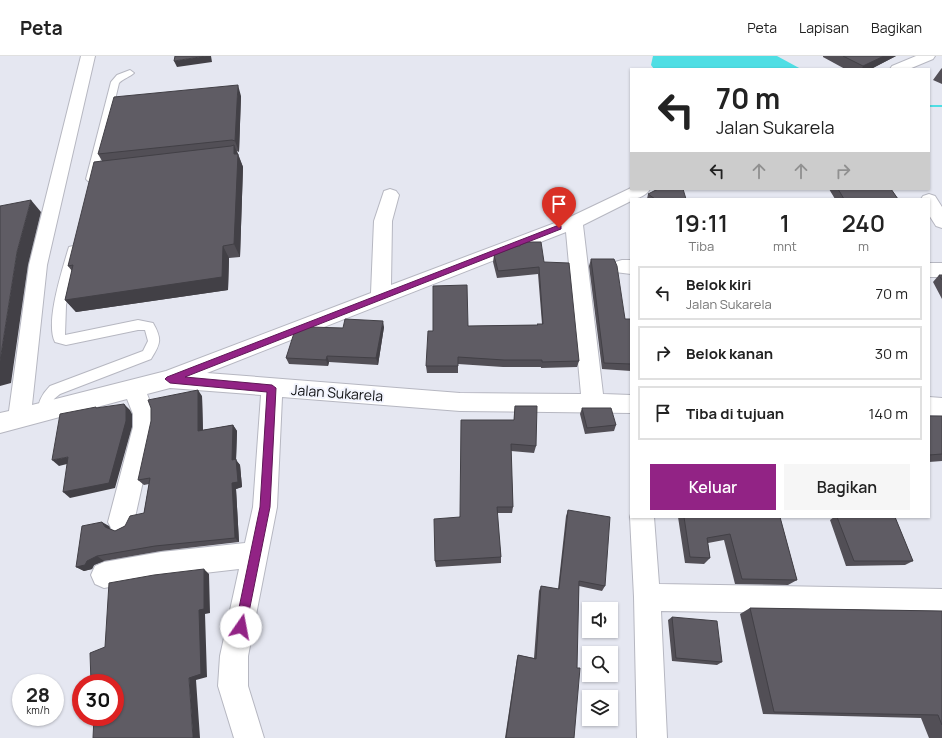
<!DOCTYPE html>
<html lang="id">
<style>
body{margin:0;font-family:Manrope,sans-serif;background:#f6f6f6;color:#222;height:100vh;display:flex;flex-direction:column;font-size:15px;white-space:nowrap}
*{box-sizing:border-box;margin:0}
p{font-size:13px;color:#767676}
.icon{flex:none;width:22px;height:22px;fill:none;stroke:currentColor;stroke-width:2;stroke-linecap:round;stroke-linejoin:round}
.map{position:relative;flex:1;overflow:hidden}
.details{position:absolute;left:630px;top:142px;width:300px;height:320px;display:flex;flex-direction:column;background:#fff;border-radius:0px;box-shadow:0 1px 3px #0004}
.details>*{flex:none}
.banner{position:absolute;left:630px;top:12px;width:300px;height:122px;border-radius:0px;box-shadow:0 1px 3px #0004;background:#fff;color:#222;overflow:hidden}
.controls{position:absolute;left:582px;top:546px;display:grid;gap:8px}
.controls a{display:grid;place-items:center;width:36px;height:36px;border-radius:0px;background:#fff;box-shadow:0 1px 3px #0004;font-size:20px}
.speed{position:absolute;left:12px;top:618px;display:flex;gap:8px;font-size:20px;font-weight:700;text-align:center}
.speed>*{display:grid;place-content:center;width:52px;height:52px;border-radius:50%;background:#fff;box-shadow:0 1px 3px #0004;line-height:1}
.speed small{font-size:10px;font-weight:400}
.speed .limit{border:6px solid #d22;background:#fff;color:#111}
.pin{position:absolute;display:grid;place-items:center;width:34px;height:34px;color:#fff;margin:-41px -17px;border-radius:50% 50% 50% 0;rotate:-45deg;box-shadow:0 0 4px #0007}
.pin .icon{rotate:45deg}
.me{position:absolute;width:44px;margin:-22px;rotate:12deg;stroke-linejoin:round;filter:drop-shadow(0 0 3px #0008)}
.turn{display:flex;align-items:center;gap:14px;height:84px;padding:0 20px;font-size:18px}
.turn .icon{width:52px;height:52px;stroke-width:2.5}
.turn b{display:block;font-size:28px;line-height:34px}
.lanes{display:flex;align-items:center;height:38px;padding:0 20px;background:#0003;justify-content:center;gap:20px;direction:ltr}
.lanes .off{opacity:.35}
.eta{display:flex;justify-content:space-evenly;align-items:center;height:68px;text-align:center}
.eta b{font-size:24px;font-weight:600;line-height:28px}
.primary-button{display:flex;gap:8px;margin-top:auto;padding:8px 20px}
.primary-button a{flex:1;height:46px;border-radius:0px;background:#922385;color:#fff;font-size:16px;font-weight:600;line-height:46px;text-align:center}
.primary-button a+a{background:#f6f6f6;color:#222}
ul{padding:0;list-style:none}
li{display:flex;align-items:center;gap:12px;height:54px;margin:0 8px 6px;padding:0 12px;border:2px solid #e0e0e0;border-radius:0px}
li div{flex:1}
li b{display:block;font-size:15px}
li em{font-style:normal}
header{display:flex;align-items:center;gap:24px;box-sizing:border-box;height:56px;padding:0 20px;background:#fff;border-bottom:1px solid #e0e0e0}
header strong{font-size:19px}
nav{display:flex;gap:22px;margin-inline-start:auto;font-size:14px}
.map>svg:first-child{display:block}
.water{fill:#4edee4}
.lines{fill:none;stroke-linecap:round;stroke-linejoin:round}
.stream{fill:#4edee4;fill-rule:evenodd}
.service-casing{stroke:#b6b7c1;stroke-width:2}
.minor-casing{stroke:#b6b7c1;stroke-width:2}
.service{fill:#fff;fill-rule:evenodd}
.minor{fill:#fff;fill-rule:evenodd}
.wall{fill:#524f56}
.shaded-wall{fill:#424046}
.building{fill:#5f5c64;stroke:#424046}
.route{fill:#922385;stroke:#5f1756}
.labels{text-anchor:middle;stroke-width:4;stroke-linejoin:round;paint-order:stroke}
.street-label{font-size:14px;fill:#0d0e11;stroke:#f2f4fe}
</style>
<header>
<strong>Peta</strong>
<nav><a>Peta</a><a>Lapisan</a><a>Bagikan</a></nav>
</header>
<div class="map">
<svg width="942" height="682" viewBox="0 0 942 682">
<rect width="100%" height="100%" fill="#e5e7f1"/>
<path class="water" d="M653 0H777L801 13H654L651 9Z"/>
<g class="lines">
<path class="stream" d="M929 49H942V51H929Z"/>
<defs>
<path id="service" d="M130 14 134 17C130 21 124 22 119 27L96 123 94 125H88L86 123 111 26 117 19Z
M73 190 77 191 78 194 66 249 65 279 138 264 153 267C162 283 161 287 151 303L60 338 54 343 50 359 45 361 40 359C35 349 43 337 50 330L143 295 148 285 145 274H138L66 289 55 286C45 267 62 215 68 194L69 191Z"/>
<path id="minor" d="M81 0H95L47 209 32 349 166 315 371 237 374 165 384 135 390 133 396 135 399 139 392 165 391 229 568 162 631 132V133H650C647 139 638 143 631 143V145L583 169 603 338 631 339V357L460 355 282 341 277 451 248 600V630L264 682H234L218 630 220 600 239 513 161 522 104 532 95 528 91 519 95 510 104 506 161 496 245 487 253 451 261 339 170 332 147 338 155 358V371L134 466 130 474 121 478 112 474 108 466 133 371V358L127 343 0 377V357L9 355 29 209ZM566 176 581 338 460 337 207 317Z
M916 0H935L933 3 909 13H890L892 10Z
M929 138 935 140 942 151V172L936 170 929 159V143H921L923 140Z
M622 204H631V218L615 216 613 211 615 206Z
M929 207H942V221H929Z
M929 341 942 342V360L929 359Z
M631 458V461H654L659 528 942 533V559L661 555 667 682H637L634 541 630 461Z"/>
</defs>
<use href="#service" class="service-casing"/>
<use href="#minor" class="minor-casing"/>
<use href="#service" class="service"/>
<use href="#minor" class="minor"/>
</g>
<path class="wall" d="M823 0H896L871 13H845L823 1Z
M942 12V28L933 24 941 13Z
M241 40 239 96 237 95 243 111 240 201 229 202 228 234 76 256 65 244 72 215 68 210 102 105 98 98Z
M829 133H891L898 143H835Z
M648 138 686 143H647Z
M494 199 544 206 579 305 577 311 541 312V311H503L458 308V317H427L426 310 433 275 468 270 537 269V268H542L538 218 497 222 493 206Z
M591 203 625 263H631V315L602 313 589 210Z
M939 219H942V243L933 226Z
M384 271 378 309 329 306 328 310 289 308 286 302 343 272Z
M202 340 203 374 233 369 237 375 236 404 240 409 242 431 236 433 239 486 161 495 104 505 94 509 92 513 84 515 76 511 109 470 110 473 115 475 125 470 144 457 149 428 144 429 138 424Z
M515 350 536 390 534 397 511 395 513 451 512 457H497L501 501V507L436 511 435 505 514 364Z
M582 352 616 369 614 375 585 378 580 358Z
M929 360H942V405L929 406Z
M568 454 605 530 602 535 579 530 574 682H505L517 602 518 599 534 602 539 535 541 530 558 533 566 460Z
M678 461H780L797 524 788 529 735 528 724 484 708 487 710 502 704 508 685 507Z
M834 461H895L913 505 905 509 846 510 830 464Z
M750 552 942 555V682H929L921 662 763 658 740 558Z
M672 561 722 606 717 609 672 605 668 564Z"/>
<path class="shaded-wall" d="M206 0H211L212 6 177 11 174 5Z
M884 0H896L871 13H862L863 10Z
M238 29 241 40 239 96 235 85Z
M234 89 243 111 240 201 234 188Z
M31 144 41 156 28 209 11 327 0 330V305L17 196Z
M223 190 229 202 228 234 76 256 65 244Z
M383 265 384 271 378 309 376 302Z
M327 300 329 306 328 310 326 304Z
M198 334 202 340 203 381 198 375Z
M124 348 130 354 132 358V371L115 432 70 442 63 436Z
M233 369 237 375 236 404 240 409 242 431 236 433 239 486 235 482 232 427V404Z
M68 401 75 406 59 410 52 404Z
M102 466 109 470 111 475 105 471Z
M97 500 104 505 94 509 92 513 84 515 76 511 87 505Z
M204 513 209 518 210 557 205 558 207 621 196 624 200 682H193L189 622 199 554Z"/>
<path class="building" d="M175 0H206L174 5Z
M843 0H884L863 10Z
M238 29 235 85 232 84 98 98 114 41Z
M234 89V98H238L234 188 223 190 222 221 65 244 73 209 68 210 94 106 231 90Z
M658 133H683L686 143H655L648 138Z
M838 133H891L898 143H844Z
M31 144 17 196 0 305V150Z
M527 186H541L544 206 569 207 579 305 542 306V304H504L458 301V310H426L428 275H433V230L467 229 468 270 538 269 537 268H543L539 211 498 215 494 199 514 191 520 190V189Z
M591 203H614L617 210 625 263H631V308L604 307Z
M939 219H942V224Z
M345 263 383 265 376 302 327 300 326 304 286 302 294 277 310 271 343 272Z
M198 334V375L233 369 232 404 236 403 238 426 232 427 235 482 155 490 97 500 87 505 85 509 76 511 82 470 102 466 105 471 115 475 125 470 130 460 144 457 150 422 138 424 151 365V352L148 344Z
M124 348 126 352V365L109 427 63 436 68 401 52 404 60 358 96 351V352Z
M515 350H537L536 390 511 388 513 451H497L501 501 435 505 434 463 460 461 461 364H514Z
M582 352H611L616 369 587 372Z
M929 360H942V398L929 399Z
M568 454 610 461 605 530 579 525 577 612H580L574 682H506L518 599 536 603 541 530 559 533Z
M684 461H780L797 524 742 523 730 478 707 482 710 502 690 501Z
M837 461H895L913 505H854Z
M204 513V553L199 554 201 618 189 622 193 682H93L94 661H115V627H91L90 597 105 591 109 527 154 519Z
M750 552 942 555V669L938 659 774 656Z
M672 561 717 565 722 606 676 602Z"/>
<path class="route" d="M559 169 561 170V173L185 321 272 329 276 332 270 451 246 571 245 575 241 577 237 575 235 571 260 451 267 336 170 327 165 323 167 321Z"/>
<g class="labels">
<g class="street-label">
<text transform="translate(337 337) rotate(4)" y="5">Jalan Sukarela</text>
</g>
</g>
</svg>
<div class="controls">
<a><svg class="icon" aria-label="sound" viewBox="0 0 24 24"><path d="M4 9h4l5-4v14l-5-4H4zM17 9q2 3 0 6"/></svg></a>
<a><svg class="icon" aria-label="search" viewBox="0 0 24 24"><circle cx="10" cy="10" r="6"/><path d="M15 15l6 6"/></svg></a>
<a><svg class="icon" aria-label="layers" viewBox="0 0 24 24"><path d="M12 4l9 5-9 5-9-5zM3 14l9 5 9-5"/></svg></a>
</div>
<div class="speed"><div>28<small>km/h</small></div><div class="limit">30</div></div>
<div class="pin" style="left:559px;top:172px;background:#d93025"><svg class="icon" aria-label="arrive" viewBox="0 0 24 24"><path d="M6 21V4h12l-3 4 3 4H6"/></svg></div>
<svg class="me" style="left:241px;top:571px" viewBox="-20 -20 40 40"><circle r="19" fill="#fff"/><path d="M0-13L10 11 0 6-10 11z" fill="#922385"/></svg>
<div class="banner">
<div class="turn"><svg class="icon" aria-label="left" viewBox="0 0 24 24"><path d="M17 20v-9H6M10 6l-5 5 5 5"/></svg><div><b>70 m</b>Jalan Sukarela</div></div>
<div class="lanes"><svg class="icon" aria-label="left" viewBox="0 0 24 24"><path d="M17 20v-9H6M10 6l-5 5 5 5"/></svg><svg class="icon off" aria-label="ahead" viewBox="0 0 24 24"><path d="M12 20V5M6 11l6-6 6 6"/></svg><svg class="icon off" aria-label="ahead" viewBox="0 0 24 24"><path d="M12 20V5M6 11l6-6 6 6"/></svg><svg class="icon off" aria-label="right" viewBox="0 0 24 24"><path d="M7 20v-9h11M14 6l5 5-5 5"/></svg></div>
</div>
<section class="details">
<div class="eta">
<div><b>19:11</b><p>Tiba</p></div>
<div><b>1</b><p>mnt</p></div>
<div><b>240</b><p>m</p></div>
</div>
<ul>
<li><svg class="icon" aria-label="left" viewBox="0 0 24 24"><path d="M17 20v-9H6M10 6l-5 5 5 5"/></svg><div><b>Belok kiri</b><p>Jalan Sukarela</p></div><em>70 m</em></li>
<li><svg class="icon" aria-label="right" viewBox="0 0 24 24"><path d="M7 20v-9h11M14 6l5 5-5 5"/></svg><div><b>Belok kanan</b></div><em>30 m</em></li>
<li><svg class="icon" aria-label="arrive" viewBox="0 0 24 24"><path d="M6 21V4h12l-3 4 3 4H6"/></svg><div><b>Tiba di tujuan</b></div><em>140 m</em></li>
</ul>
<div class="primary-button"><a>Keluar</a><a>Bagikan</a></div>
</section>
</div>
